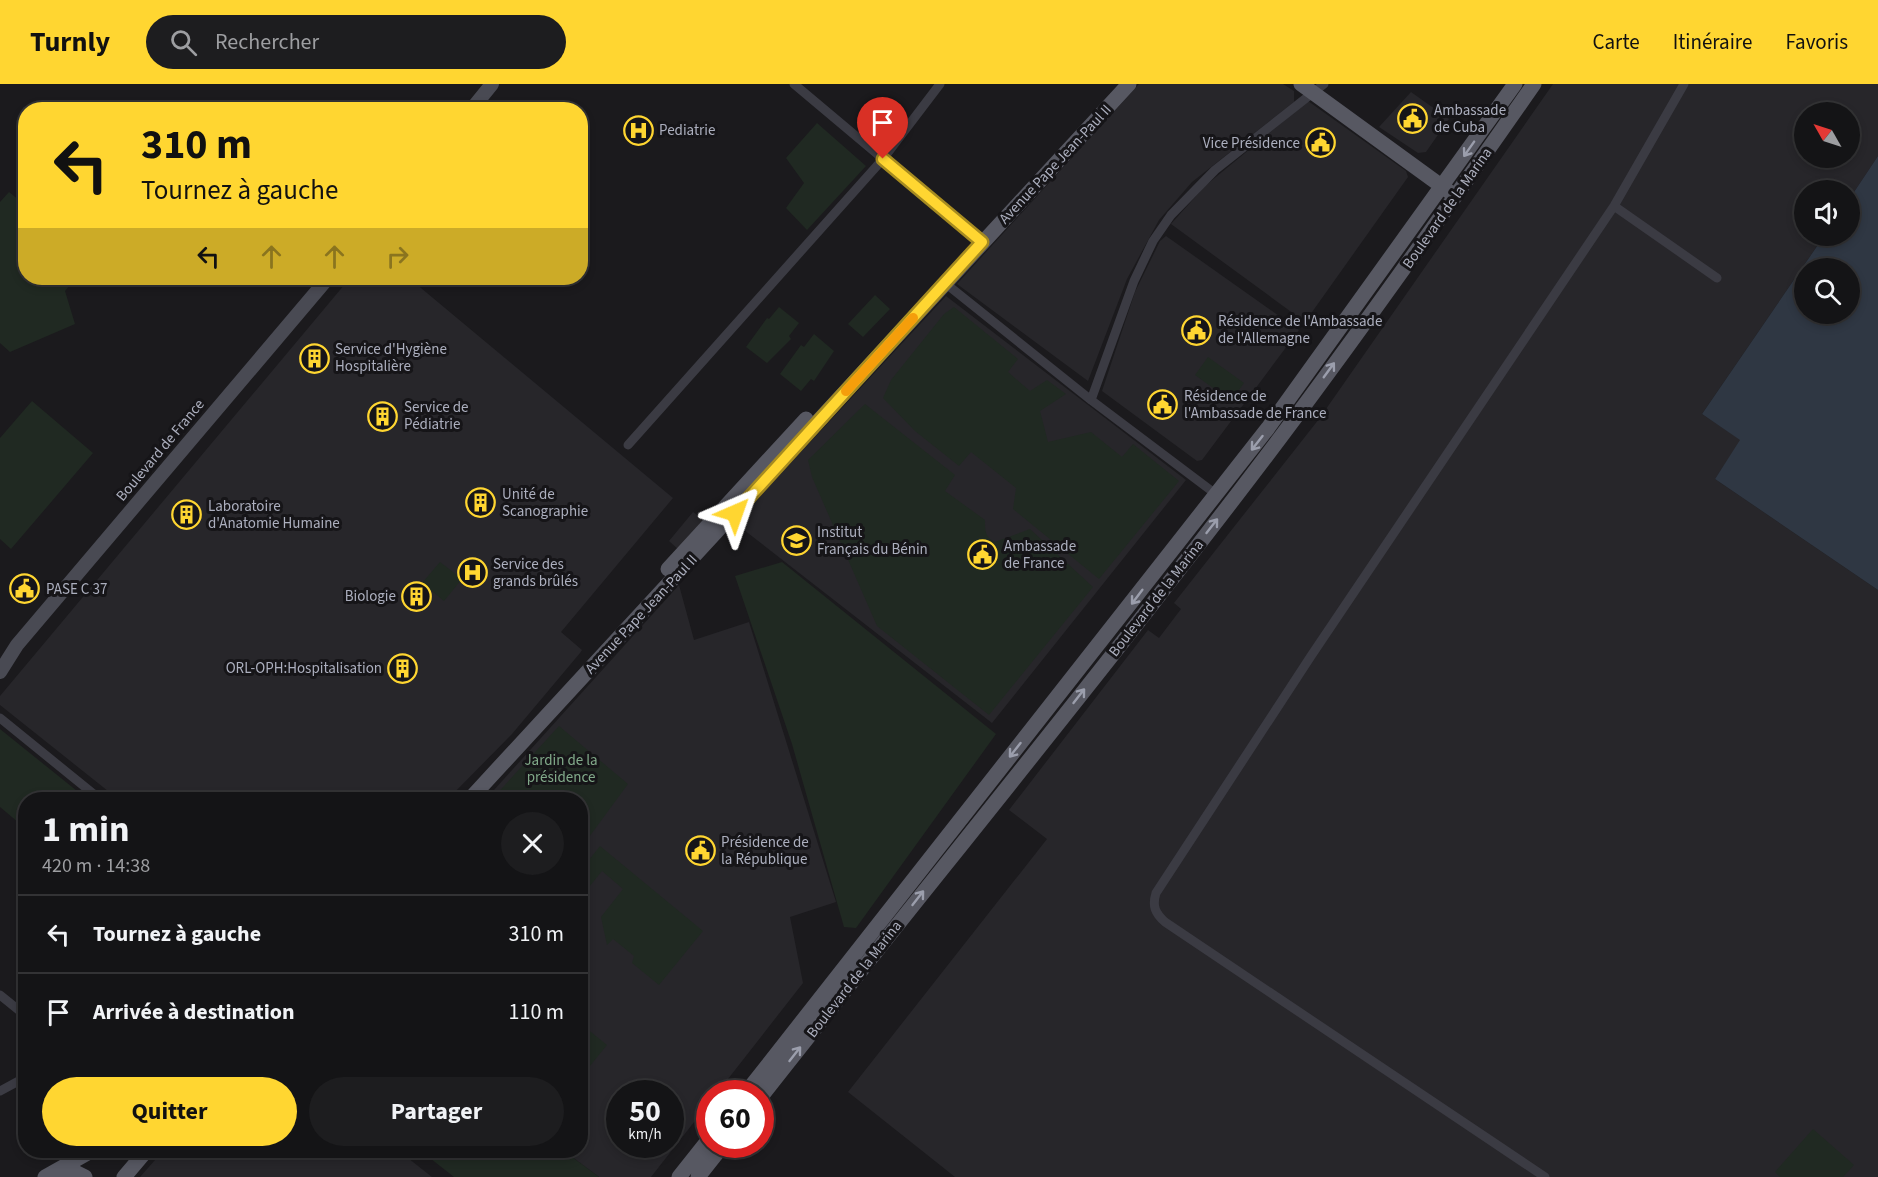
<!DOCTYPE html>
<html lang="fr">
<meta charset="utf-8">
<style>
body{margin:0;font-family:"Source Sans 3",sans-serif;background:#1d1d1f;color:#f1f3f6;height:100vh;display:flex;flex-direction:column;font-size:22px;white-space:nowrap}
*{box-sizing:border-box;margin:0}
p{font-size:20px;color:#9d9ea1}
.icon{flex:none;width:33px;height:33px;fill:none;stroke:currentColor;stroke-width:2;stroke-linecap:round;stroke-linejoin:round}
.map{position:relative;flex:1;overflow:hidden}
.drawer{position:absolute;left:18px;top:708px;width:570px;height:366px;display:flex;flex-direction:column;background:#141416;border-radius:24px;box-shadow:0 3px 9px #0003,0 0 0 2px #333335}
.drawer>*{flex:none}
.hud{position:absolute;left:18px;top:18px;width:570px;height:183px;border-radius:24px;box-shadow:0 3px 9px #0003,0 0 0 2px #333335;background:#ffd631;color:#111;overflow:hidden}
.needle{width:39px;rotate:309deg}
.buttons{position:absolute;left:1794px;top:18px;display:grid;gap:12px}
.buttons a{display:grid;place-items:center;width:66px;height:66px;border-radius:50%;background:#141416;box-shadow:0 3px 9px #0003,0 0 0 2px #333335;font-size:30px}
.speed{position:absolute;left:606px;top:996px;display:flex;gap:12px;font-size:30px;font-weight:700;text-align:center}
.speed>*{display:grid;place-content:center;width:78px;height:78px;border-radius:50%;background:#141416;box-shadow:0 3px 9px #0003,0 0 0 2px #333335;line-height:1}
.speed small{font-size:15px;font-weight:400}
.speed .limit{border:9px solid #d22;background:#fff;color:#111}
.pin{position:absolute;display:grid;place-items:center;width:51px;height:51px;color:#fff;margin:-62px -26px;border-radius:50% 50% 50% 0;rotate:-45deg;box-shadow:0 0 6px #0007}
.pin .icon{rotate:45deg}
.me{position:absolute;width:66px;margin:-33px;rotate:43deg;stroke-linejoin:round;filter:drop-shadow(0 0 4px #0008)}
.turn{display:flex;align-items:center;gap:21px;height:126px;padding:0 24px;font-size:27px}
.turn .icon{width:78px;height:78px;stroke-width:2.5}
.turn b{display:block;font-size:42px;line-height:51px}
.lanes{display:flex;align-items:center;height:57px;padding:0 24px;background:#0003;justify-content:center;gap:30px;direction:ltr}
.lanes .off{opacity:.35}
.round{display:grid;place-items:center;flex:none;width:63px;height:63px;border-radius:32px;background:#1d1d1f}
.overview{display:flex;align-items:center;justify-content:space-between;height:102px;padding:0 24px}
h1{font-size:36px;font-weight:700;line-height:45px}
.cta{display:flex;gap:12px;margin-top:auto;padding:12px 24px}
.cta a{flex:1;height:69px;border-radius:36px;background:#ffd631;color:#111;font-size:24px;font-weight:700;line-height:69px;text-align:center}
.cta a+a{background:#1d1d1f;color:#f1f3f6}
ul{padding:0;list-style:none}
li{display:flex;align-items:center;gap:18px;height:78px;padding:0 24px;border-top:2px solid #333335}
li div{flex:1}
li b{display:block;font-size:22px}
li em{font-style:normal}
header{display:flex;align-items:center;gap:36px;box-sizing:border-box;height:84px;padding:0 30px;background:#ffd631;color:#111}
header strong{font-size:28px}
nav{display:flex;gap:33px;margin-inline-start:auto;font-size:21px}
.search{width:420px;height:54px;background:#1d1d1f;display:flex;align-items:center;gap:15px;box-sizing:border-box;padding:0 21px;border-radius:33px;color:#9d9ea1;font-size:22px}
.map>svg:first-child{display:block}
.built{fill:#27262a;fill-rule:evenodd}
.green{fill:#202922}
.water{fill:#2f3743;fill-rule:evenodd}
.lines{fill:none;stroke-linecap:round;stroke-linejoin:round}
.street{stroke:#3b3b43;stroke-width:9}
.secondary{stroke:#494a53;stroke-width:14}
.primary{stroke:#575862;stroke-width:15}
.oneway{stroke:#9b9eac}
.route-casing{stroke:#a68b20;stroke-width:15}
.route{stroke:#ffd631;stroke-width:10}
.slow{stroke:#f59e0b;stroke-width:10}
.labels{text-anchor:middle;stroke-width:6;stroke-linejoin:round;paint-order:stroke}
.poi-label{font-size:15px;fill:#acafbe;stroke:#161518;text-anchor:start}
.street-label{font-size:15px;fill:#acafbe;stroke:#161518}
.park-label{font-size:15px;fill:#82aa8a;stroke:#161518}
</style>
<header>
<strong>Turnly</strong>
<div class="search"><svg class="icon" aria-label="search" viewBox="0 0 24 24"><circle cx="10" cy="10" r="6"/><path d="M15 15l6 6"/></svg>Rechercher</div>
<nav><a>Carte</a><a>Itinéraire</a><a>Favoris</a></nav>
</header>
<div class="map">
<svg width="1878" height="1093" viewBox="0 0 1878 1093">
<rect width="100%" height="100%" fill="#1b1a1d"/>
<path class="built" d="M1139 0H1283L1294 7V18L1192 98 1159 136 1127 195 1088 297 957 200Z
M1553 0H1878V72L1850 114V106H1804V152H1824L1702 330 1741 356 1715 395 1878 506V1093H955L848 1008 1047 755 1009 726 1148 546 1159 554 1181 525 1174 519 1319 335ZM1804 28H1850V74H1804Z
M1411 8 1449 35 1426 68 1418 69 1379 43Z
M1308 17 1406 87 1408 93 1305 238 1171 140 1205 102Z
M1166 152 1299 246 1202 376 1197 377 1102 307 1135 208 1160 157Z
M350 194H409L673 414 561 548 582 566 580 569 512 650 448 715H118L0 621V612Z
M946 212 1186 396 992 639 735 439Z
M693 428 707 438 680 467 669 457Z
M679 501 694 556 749 538 836 818 790 833 803 899 717 1009 710 1010 709 1019 651 1093H599L564 1067 580 1066V716H485ZM620 1010H670V1060H620Z
M163 1067H399L432 1093H140Z"/>
<path class="green" d="M817 39 866 82 807 146 786 124 804 99 786 74Z
M9 108 25 121 26 194H76L65 207 75 240 10 268 0 259V118Z
M875 211 890 225 863 253 848 240Z
M779 223 799 239 789 252 791 255 767 279 746 263 767 234 769 235Z
M954 223 1018 275 1008 288 1030 307 1047 296 1066 310 1040 327 1048 358 1091 348 1122 373 1133 360 1179 397 1099 495 1013 425 1016 404 971 368 959 382 915 347 883 314 891 296 944 230Z
M814 250 834 267 814 297 811 295 801 307 780 290 801 261 804 263Z
M1208 273 1244 299 1231 317 1195 291Z
M32 317 93 369 11 465 0 455V354Z
M865 320 955 391 945 407 985 436C985 446 985 454 995 458L1030 445 1093 503 989 631 877 542 812 393 808 376Z
M440 478 462 495 444 517 422 499Z
M782 478 996 650 856 844 844 843 792 660 735 492Z
M559 642 628 700 581 764 580 716 492 715Z
M0 645 87 715 26 716 25 744 0 723Z
M600 762 703 847 659 901 632 879 634 872 613 855 607 861 601 833 623 805 602 787 581 813V786Z
M581 940 607 961 581 993Z
M1813 1045 1854 1081 1843 1093H1780L1775 1088Z
M421 1067H564L599 1093H454Z"/>
<path class="water" d="M1878 72V506L1715 395 1740 356 1702 330 1824 152H1850V114ZM1804 184H1850V230H1804Z"/>
<g class="lines">
<path class="street" d="M794 0 982 158
M1614 122 1717 194
M945 199 1091 316 1217 411
M1091 316 1134 197 1153 157 1171 131 1215 86 1324 0
M628 361 883 75 940 0
M0 634 101 716
M0 911 26 932
M0 1007 26 993
M1545 1093 1165 838C1155 829 1152 822 1156 809L1311 572 1614 122 1684 0"/>
<path class="secondary" d="M471 26 492 0
M0 588 17 561 328 194"/>
<path class="primary" d="M1301 0 1451 109
M668 485 806 335
M469 716 1129 0
M745 1010 1268 344 1515 0
M760 1014C933 794 1111 578 1280 354 1367 238 1451 119 1534 0
M56 1088H75L85 1093
M45 1093 93 1066
M124 1093 147 1066
M679 1093 710 1054
M698 1093 724 1060"/>
</g>
<defs><path id="oneway-shaft" d="M-6 0H5M1.5-3L5.5 0L1.5 3" fill="none" stroke-width="1.6" stroke-linecap="round" stroke-linejoin="round" transform="scale(1.5)"/></defs>
<g class="oneway">
<use href="#oneway-shaft" transform="translate(1469 65) rotate(125)"/>
<use href="#oneway-shaft" transform="translate(1329 286) rotate(-54)"/>
<use href="#oneway-shaft" transform="translate(1257 359) rotate(128)"/>
<use href="#oneway-shaft" transform="translate(1212 442) rotate(-52)"/>
<use href="#oneway-shaft" transform="translate(1137 513) rotate(127)"/>
<use href="#oneway-shaft" transform="translate(1079 612) rotate(-52)"/>
<use href="#oneway-shaft" transform="translate(1015 666) rotate(128)"/>
<use href="#oneway-shaft" transform="translate(918 814) rotate(-52)"/>
<use href="#oneway-shaft" transform="translate(795 970) rotate(-52)"/>
</g>
<g class="lines">
<defs>
<path id="route" d="M735 429 982 158 883 75"/>
</defs>
<use href="#route" class="route-casing"/>
<use href="#route" class="route"/>
<path class="slow" d="M846 307 913 234"/>
</g>
<defs>
<symbol id="civic-ring" viewBox="-11 -11 22 22"><circle r="9.5" fill="#161518" stroke="#ffd631" stroke-width="1.5"/><path d="M-.6-6.5H3V-4.5H.6V-3L4-1V1h2V6H-6V1h2V-1L-.6-3ZM-1.2 2.5V6h2.4V2.5Z" fill="#ffd631"/></symbol>
<symbol id="hospital-ring" viewBox="-11 -11 22 22"><circle r="9.5" fill="#161518" stroke="#ffd631" stroke-width="1.5"/><path d="M-5-5h3v3.5h4V-5h3V5h-3V1.5h-4V5h-3Z" fill="#ffd631"/></symbol>
<symbol id="building-ring" viewBox="-11 -11 22 22"><circle r="9.5" fill="#161518" stroke="#ffd631" stroke-width="1.5"/><path d="M-4-6H4V6H1V3H-1V6H-4ZM-2.5-4.3h1.7v1.8h-1.7ZM.8-4.3h1.7v1.8H.8ZM-2.5-1h1.7V.8h-1.7ZM.8-1h1.7V.8H.8Z" fill="#ffd631"/></symbol>
<symbol id="school-ring" viewBox="-11 -11 22 22"><circle r="9.5" fill="#161518" stroke="#ffd631" stroke-width="1.5"/><path d="M0-5L7-2L0 1L-7-2ZM-4 1L0 2.5L4 1V4Q0 6-4 4Z" fill="#ffd631"/></symbol>
</defs>
<g fill-rule="evenodd">
<use href="#civic-ring" x="1396" y="18" width="33" height="33"/>
<use href="#hospital-ring" x="622" y="30" width="33" height="33"/>
<use href="#civic-ring" x="1304" y="42" width="33" height="33"/>
<use href="#civic-ring" x="1180" y="230" width="33" height="33"/>
<use href="#building-ring" x="298" y="258" width="33" height="33"/>
<use href="#civic-ring" x="1146" y="304" width="33" height="33"/>
<use href="#building-ring" x="366" y="316" width="33" height="33"/>
<use href="#building-ring" x="464" y="402" width="33" height="33"/>
<use href="#building-ring" x="170" y="414" width="33" height="33"/>
<use href="#school-ring" x="780" y="440" width="33" height="33"/>
<use href="#civic-ring" x="966" y="454" width="33" height="33"/>
<use href="#hospital-ring" x="456" y="472" width="33" height="33"/>
<use href="#civic-ring" x="8" y="488" width="33" height="33"/>
<use href="#building-ring" x="400" y="496" width="33" height="33"/>
<use href="#building-ring" x="386" y="568" width="33" height="33"/>
<use href="#civic-ring" x="684" y="750" width="33" height="33"/>
</g>
<g class="labels">
<g class="poi-label">
<text x="1434" y="31">Ambassade<tspan x="1434" dy="17">de Cuba</tspan></text>
<text x="659" y="51">Pediatrie</text>
<text x="1300" y="64" text-anchor="end">Vice Présidence</text>
<text x="1218" y="242">Résidence de l'Ambassade<tspan x="1218" dy="17">de l'Allemagne</tspan></text>
<text x="335" y="270">Service d'Hygiène<tspan x="335" dy="17">Hospitalière</tspan></text>
<text x="1184" y="317">Résidence de<tspan x="1184" dy="17">l'Ambassade de France</tspan></text>
<text x="404" y="328">Service de<tspan x="404" dy="17">Pédiatrie</tspan></text>
<text x="502" y="415">Unité de<tspan x="502" dy="17">Scanographie</tspan></text>
<text x="208" y="427">Laboratoire<tspan x="208" dy="17">d'Anatomie Humaine</tspan></text>
<text x="817" y="453">Institut<tspan x="817" dy="17">Français du Bénin</tspan></text>
<text x="1004" y="467">Ambassade<tspan x="1004" dy="17">de France</tspan></text>
<text x="493" y="485">Service des<tspan x="493" dy="17">grands brûlés</tspan></text>
<text x="46" y="510">PASE C 37</text>
<text x="396" y="517" text-anchor="end">Biologie</text>
<text x="382" y="589" text-anchor="end">ORL-OPH:Hospitalisation</text>
<text x="721" y="763">Présidence de<tspan x="721" dy="17">la République</tspan></text>
</g>
<g class="street-label">
<text transform="translate(1055 80) rotate(-47)" y="5">Avenue Pape Jean-Paul II</text>
<text transform="translate(1447 124) rotate(-55)" y="5">Boulevard de la Marina</text>
<text transform="translate(160 366) rotate(-50)" y="5">Boulevard de France</text>
<text transform="translate(1156 514) rotate(-52)" y="5">Boulevard de la Marina</text>
<text transform="translate(641 530) rotate(-47)" y="5">Avenue Pape Jean-Paul II</text>
<text transform="translate(854 895) rotate(-52)" y="5">Boulevard de la Marina</text>
</g>
<g class="park-label">
<text x="561" y="681">Jardin de la<tspan x="561" dy="17">présidence</tspan></text>
</g>
</g>
</svg>
<div class="buttons">
<a><svg class="needle" viewBox="-14 -14 28 28"><path d="M0-13l5 13h-10z" fill="#e53935"/><path d="M0 13l5-13h-10z" fill="#9d9ea1"/></svg></a>
<a><svg class="icon" aria-label="sound" viewBox="0 0 24 24"><path d="M4 9h4l5-4v14l-5-4H4zM17 9q2 3 0 6"/></svg></a>
<a><svg class="icon" aria-label="search" viewBox="0 0 24 24"><circle cx="10" cy="10" r="6"/><path d="M15 15l6 6"/></svg></a>
</div>
<div class="speed"><div>50<small>km/h</small></div><div class="limit">60</div></div>
<div class="pin" style="left:883px;top:75px;background:#d93025"><svg class="icon" aria-label="arrive" viewBox="0 0 24 24"><path d="M6 21V4h12l-3 4 3 4H6"/></svg></div>
<svg class="me" style="left:735px;top:429px" viewBox="-20 -20 40 40"><path d="M0-17L14 15 0 8-14 15z" fill="#ffd631" stroke="#fff" stroke-width="4"/></svg>
<div class="hud">
<div class="turn"><svg class="icon" aria-label="left" viewBox="0 0 24 24"><path d="M17 20v-9H6M10 6l-5 5 5 5"/></svg><div><b>310 m</b>Tournez à gauche</div></div>
<div class="lanes"><svg class="icon" aria-label="left" viewBox="0 0 24 24"><path d="M17 20v-9H6M10 6l-5 5 5 5"/></svg><svg class="icon off" aria-label="ahead" viewBox="0 0 24 24"><path d="M12 20V5M6 11l6-6 6 6"/></svg><svg class="icon off" aria-label="ahead" viewBox="0 0 24 24"><path d="M12 20V5M6 11l6-6 6 6"/></svg><svg class="icon off" aria-label="right" viewBox="0 0 24 24"><path d="M7 20v-9h11M14 6l5 5-5 5"/></svg></div>
</div>
<section class="drawer">
<div class="overview"><div><h1>1 min</h1><p>420 m · 14:38</p></div><a class="round"><svg class="icon" aria-label="close" viewBox="0 0 24 24"><path d="M6 6l12 12M18 6L6 18"/></svg></a></div>
<ul>
<li><svg class="icon" aria-label="left" viewBox="0 0 24 24"><path d="M17 20v-9H6M10 6l-5 5 5 5"/></svg><div><b>Tournez à gauche</b></div><em>310 m</em></li>
<li><svg class="icon" aria-label="arrive" viewBox="0 0 24 24"><path d="M6 21V4h12l-3 4 3 4H6"/></svg><div><b>Arrivée à destination</b></div><em>110 m</em></li>
</ul>
<div class="cta"><a>Quitter</a><a>Partager</a></div>
</section>
</div>
